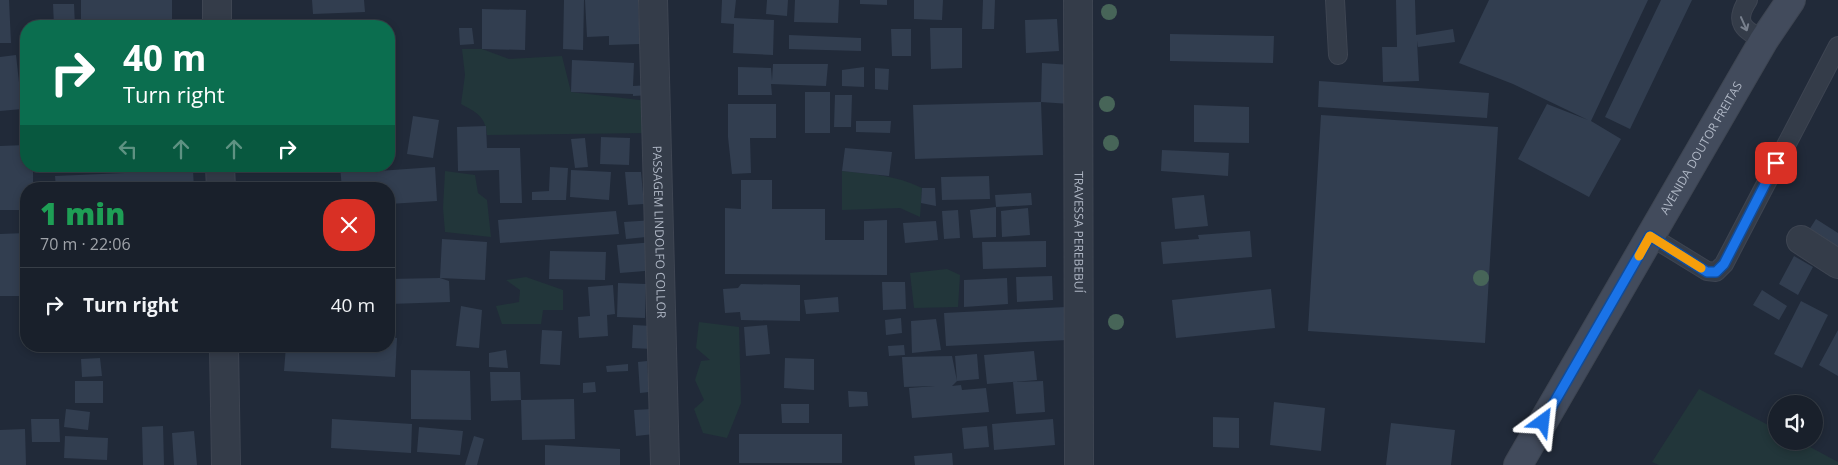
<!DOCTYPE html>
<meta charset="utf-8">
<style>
body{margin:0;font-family:"Open Sans",sans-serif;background:#262d37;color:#f1f3f6;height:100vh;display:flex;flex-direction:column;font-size:19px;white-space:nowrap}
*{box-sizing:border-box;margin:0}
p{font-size:16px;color:#9fa3a9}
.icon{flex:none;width:28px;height:28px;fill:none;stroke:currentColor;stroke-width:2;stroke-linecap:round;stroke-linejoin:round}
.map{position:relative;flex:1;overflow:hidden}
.panel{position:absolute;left:20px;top:182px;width:375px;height:170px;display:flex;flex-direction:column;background:#19202b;border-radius:20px;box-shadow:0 2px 8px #0003,0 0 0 1px #373e47}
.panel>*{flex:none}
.top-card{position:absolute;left:20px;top:20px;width:375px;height:152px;border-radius:20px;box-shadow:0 2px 8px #0003,0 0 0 1px #373e47;background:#0b6e4f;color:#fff;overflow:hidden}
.fabs{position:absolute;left:1768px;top:395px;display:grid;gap:10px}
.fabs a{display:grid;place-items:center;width:55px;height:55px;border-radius:50%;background:#19202b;box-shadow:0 2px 8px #0003,0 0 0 1px #373e47;font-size:25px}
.pin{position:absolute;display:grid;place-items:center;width:42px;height:42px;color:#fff;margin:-21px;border-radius:10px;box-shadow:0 2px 8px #0006}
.me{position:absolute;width:55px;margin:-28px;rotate:30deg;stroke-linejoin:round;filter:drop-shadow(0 0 4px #0008)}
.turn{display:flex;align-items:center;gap:18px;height:105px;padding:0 20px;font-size:22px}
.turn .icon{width:65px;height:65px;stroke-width:2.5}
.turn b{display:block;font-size:35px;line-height:42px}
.lanes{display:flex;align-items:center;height:48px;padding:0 20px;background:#0003;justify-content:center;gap:25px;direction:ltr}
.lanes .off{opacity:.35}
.round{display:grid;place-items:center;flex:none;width:52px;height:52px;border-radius:20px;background:#262d37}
.head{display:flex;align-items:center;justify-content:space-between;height:85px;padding:0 20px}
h1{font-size:30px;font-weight:800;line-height:38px;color:#1e9e55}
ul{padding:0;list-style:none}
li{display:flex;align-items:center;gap:15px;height:75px;padding:0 20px;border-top:1px solid #373e47}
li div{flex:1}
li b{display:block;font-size:19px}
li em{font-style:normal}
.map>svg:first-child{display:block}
.green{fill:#22363a}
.building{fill:#323e50}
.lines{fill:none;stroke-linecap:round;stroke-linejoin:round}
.service-casing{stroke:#3e4552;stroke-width:20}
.minor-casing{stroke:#3e4552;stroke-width:30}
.secondary-casing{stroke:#3e4552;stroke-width:30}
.service{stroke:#343c49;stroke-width:18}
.minor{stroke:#343c49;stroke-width:28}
.secondary{stroke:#424b5c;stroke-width:28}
.tree{fill:#476558}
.oneway{stroke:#78808d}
.route-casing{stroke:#114b97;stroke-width:12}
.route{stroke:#1a73e8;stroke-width:9}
.slow{stroke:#f59e0b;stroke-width:9}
.labels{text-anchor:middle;stroke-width:5;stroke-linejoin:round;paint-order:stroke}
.street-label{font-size:12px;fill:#afb7c5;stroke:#1a212d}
</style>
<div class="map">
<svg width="1838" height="465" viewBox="0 0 1838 465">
<rect width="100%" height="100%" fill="#212a39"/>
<path class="green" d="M462 49H482L509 59 562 56 571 92 648 101 650 133 487 135C486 117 476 112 461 104L465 75Z
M445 171 475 175 478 193 487 200 491 237 445 232 443 208Z
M842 171C870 174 896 175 922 188L920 217 900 208 842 210Z
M947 269 960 275 958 307 914 308 910 273Z
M526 277 563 290V310H543L541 324H502L496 306 519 302 520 290 506 280Z
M699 322 739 327 741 403 727 438 703 433 694 409 704 400 695 380 701 361 710 360 696 348Z
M1699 389 1776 429V441H1799L1838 462V465H1659L1652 462Z"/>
<path class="building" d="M0 0H9L11 43H0Z
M81 0H172V26H81Z
M312 0H364L365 12 313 14Z
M564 0H584L583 50 563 49Z
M585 0H638L640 44 609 45V36L587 37Z
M722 0H736L734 18 774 20 773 55 733 53 734 24 721 23Z
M767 0H788L787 16 766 14Z
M795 0H839L838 23 794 22Z
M860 0H887V5L860 4Z
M914 0H943L942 20 914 19Z
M983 0H995L994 29H982Z
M1396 0H1415L1416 35 1453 29 1455 42 1418 47 1417 41 1419 81 1383 82 1382 47H1397Z
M1489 0H1648L1591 121 1621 139 1589 197 1518 159 1547 104 1588 120 1513 84 1459 63Z
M1661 0H1692L1630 129 1605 117Z
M53 4H74L75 26H54Z
M482 9 526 10 525 50 482 49Z
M1057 19 1059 51 1026 53 1025 20Z
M459 28H472L474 44 460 45Z
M930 28H962V68L931 69Z
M891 29H911V56H892Z
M1170 34 1274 36 1273 63 1170 61Z
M789 35 861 38V51L789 49Z
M16 55 22 109 0 111V57Z
M572 60 634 63 633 86 651 85 652 95 633 96V94L571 92Z
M1042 63 1071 65 1070 104 1041 102Z
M773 64H828L826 86 771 84 772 95H738V67L771 68 772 81Z
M864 67V87L842 86V70Z
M875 68 889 69 888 90 875 89Z
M1319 81 1489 93 1487 118 1318 107Z
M805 92H830V133H805Z
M835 95H852L851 127H834Z
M1041 102 1043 155 915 159 913 105Z
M728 104H776V138H750L751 173 732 174 728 137Z
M1194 105 1249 107V143L1194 142Z
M1321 115 1498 127 1485 343 1308 331Z
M413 116 439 120 433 158 407 154Z
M856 121H891L890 133 856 132Z
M486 126 487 148H520L522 203H500L499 170 458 171 457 127Z
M601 137 630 138 629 165 600 164Z
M585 138 588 167 575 168 571 139Z
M26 145V166H33V189H26V210H0V146Z
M845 148 892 152 889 176 842 171Z
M1162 150 1229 153 1228 176 1161 171Z
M340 166H363L364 172 435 167 437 201 389 204V189H342Z
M550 167 568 168 566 200H532V192L549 191Z
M193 170 194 189H56L55 176Z
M571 170 611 172 609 200 570 197Z
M625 172H641L644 204 628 205Z
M989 176 990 199 942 200 941 177Z
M741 180H772V209H825V240H864V221L887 220V275L725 274V208L741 209Z
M922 188H935L936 206 921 203Z
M1031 193 1032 205 996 207 995 195Z
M1204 195 1208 226 1175 229 1172 198Z
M996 207V237L973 238 970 210Z
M1028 208 1030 235 1002 237 1001 211Z
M958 210 960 238 944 239 942 211Z
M616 211 619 234 500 243 498 220Z
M1816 219 1838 233V248L1809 230Z
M654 220 656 236 626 239 624 222Z
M936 221 938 240 905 243 903 223Z
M1250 231 1252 257 1163 264 1161 242 1199 239 1198 235Z
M26 233V296H0V234Z
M442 239 487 242 485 280 440 278 449 281 450 302 389 304V279L440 278Z
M1046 241V267L983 269 982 242Z
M655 242 657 270 620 273 617 245Z
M550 251 606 252 605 280 549 279Z
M1794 256 1813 267 1798 295 1779 284Z
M1052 276 1053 300 1017 302 1016 277Z
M1007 278 1008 304 964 307V280Z
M882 282H905L906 309 883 310Z
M618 283 646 284 645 318 617 317Z
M741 284 800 285V321L741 320 740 312 725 313 723 289 738 288Z
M613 285 615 314 607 315 608 336 579 338 578 317 590 316 588 287Z
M1271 289 1275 328 1176 338 1172 300Z
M1762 290 1787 306 1779 320 1753 305Z
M838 297 839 312 806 314 804 300Z
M1801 301 1828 315 1802 368 1774 354Z
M461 306 482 310 479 348 456 346Z
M1066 307 1068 340 946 346 944 313Z
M901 318 902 333 886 335 885 320Z
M936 319 941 350 912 353 911 321Z
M633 325 652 326V349L632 348Z
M767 325 770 354 746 356 744 327Z
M542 330 562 331 560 365 540 364Z
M1838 330V376L1819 365Z
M389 337 397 338 395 377 284 371 286 346H389Z
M904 345 905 355 889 356 888 346Z
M65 346H123V348L66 351Z
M506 350 508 368 489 367V353Z
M1034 351 1037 380 987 384 984 355Z
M977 354 979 379 957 381 955 356Z
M952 356 957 381 952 386 961 385 962 390 986 388 989 412 912 418 909 388 935 386 904 387 902 357Z
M100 358 102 376 82 377 81 359Z
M785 358 814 359V390L784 388Z
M647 361 649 392 640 393 638 362Z
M628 364V371L607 372 606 366Z
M411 370 470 371 471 420 411 419Z
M490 372H520L521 400 491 401Z
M75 381H103V403H75Z
M1043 381 1045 412 1016 414 1013 382Z
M595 382 596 392 583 393V383Z
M848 391 867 392 868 406 849 407Z
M574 399 575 439 522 440 521 400Z
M1274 402 1325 408 1321 451 1270 445Z
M781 404H809V423H782Z
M66 409 90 412 88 430 64 427Z
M652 409 654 434 636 436 634 410Z
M1213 417 1239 418V448L1213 447Z
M31 419H59L60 442H32Z
M332 419 412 424 411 453 331 448Z
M1053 419 1055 445 994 450 992 424Z
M1391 423 1455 430 1451 465H1386Z
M163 426 164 465H143L142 427Z
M987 426 989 447 964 449 962 428Z
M419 427 463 431 460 455 417 452Z
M25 429 26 465H0V430Z
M194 431 197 465H174L172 433Z
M739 434H842V463H739Z
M65 436 108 438 107 460 64 458Z
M474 436 484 439 477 465H465Z
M545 445 620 449V465H545Z
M952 453 953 465H915L914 456Z"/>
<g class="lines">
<defs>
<path id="service" d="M1335 0 1338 55
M1748 0C1733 23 1744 30 1764 40
M1650 236 1707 271 1716 272 1724 264 1838 46"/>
<g id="minor">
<path d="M217 0V26"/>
<path id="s1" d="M653 0 665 465"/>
<path id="s2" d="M1078 0 1079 465"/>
<path d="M220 166 221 189"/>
<path d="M1801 240 1838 264"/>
<path d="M224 346 226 465"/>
</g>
<g id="secondary">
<path id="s3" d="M1518 465 1764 40 1791 0"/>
</g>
</defs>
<use href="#service" class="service-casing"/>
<use href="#minor" class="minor-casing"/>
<use href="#secondary" class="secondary-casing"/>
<use href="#service" class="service"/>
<use href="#minor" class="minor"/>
<use href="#secondary" class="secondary"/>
</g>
<g class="tree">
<circle cx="1109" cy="12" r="8"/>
<circle cx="1107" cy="104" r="8"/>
<circle cx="1111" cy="143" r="8"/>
<circle cx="1481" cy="278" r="8"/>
<circle cx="1116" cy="322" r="8"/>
</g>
<defs><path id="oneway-shaft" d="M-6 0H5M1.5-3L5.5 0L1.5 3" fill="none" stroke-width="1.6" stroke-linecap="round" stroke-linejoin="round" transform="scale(1.25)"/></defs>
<use class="oneway" href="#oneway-shaft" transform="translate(1744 24) rotate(66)"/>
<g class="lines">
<defs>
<path id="route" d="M1543 422 1650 236 1707 272H1716L1724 264 1776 163"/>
</defs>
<use href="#route" class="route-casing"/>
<use href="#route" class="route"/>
<path class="slow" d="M1639 256 1650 236 1701 268"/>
</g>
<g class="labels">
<g class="street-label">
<text dy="4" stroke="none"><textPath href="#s3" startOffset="366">AVENIDA DOUTOR FREITAS</textPath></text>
<text dy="4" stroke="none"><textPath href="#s1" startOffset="232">PASSAGEM LINDOLFO COLLOR</textPath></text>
<text dy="4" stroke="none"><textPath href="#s2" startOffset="232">TRAVESSA PEREBEBUÍ</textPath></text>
</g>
</g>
</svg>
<div class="fabs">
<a><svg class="icon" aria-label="sound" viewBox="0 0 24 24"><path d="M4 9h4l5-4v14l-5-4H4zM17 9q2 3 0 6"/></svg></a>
</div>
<div class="pin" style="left:1776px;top:163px;background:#d93025"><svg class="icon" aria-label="arrive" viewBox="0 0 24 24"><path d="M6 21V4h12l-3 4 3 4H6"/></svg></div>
<svg class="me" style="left:1543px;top:422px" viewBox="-20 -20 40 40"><path d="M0-17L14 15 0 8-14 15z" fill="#1a73e8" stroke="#fff" stroke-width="4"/></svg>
<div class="top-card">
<div class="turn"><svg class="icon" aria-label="right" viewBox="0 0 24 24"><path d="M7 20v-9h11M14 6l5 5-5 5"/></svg><div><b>40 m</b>Turn right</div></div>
<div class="lanes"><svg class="icon off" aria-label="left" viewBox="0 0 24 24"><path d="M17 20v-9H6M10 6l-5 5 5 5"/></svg><svg class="icon off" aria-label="ahead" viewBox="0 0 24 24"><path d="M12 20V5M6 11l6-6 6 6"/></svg><svg class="icon off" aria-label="ahead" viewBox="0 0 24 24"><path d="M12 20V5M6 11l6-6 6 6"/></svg><svg class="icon" aria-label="right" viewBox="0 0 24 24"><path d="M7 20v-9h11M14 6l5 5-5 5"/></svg></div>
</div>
<section class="panel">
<div class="head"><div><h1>1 min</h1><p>70 m · 22:06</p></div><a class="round" style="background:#d93025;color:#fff"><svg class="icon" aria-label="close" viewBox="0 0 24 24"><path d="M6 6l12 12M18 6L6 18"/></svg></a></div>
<ul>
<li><svg class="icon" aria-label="right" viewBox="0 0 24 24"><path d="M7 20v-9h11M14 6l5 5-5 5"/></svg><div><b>Turn right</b></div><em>40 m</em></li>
</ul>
</section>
</div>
